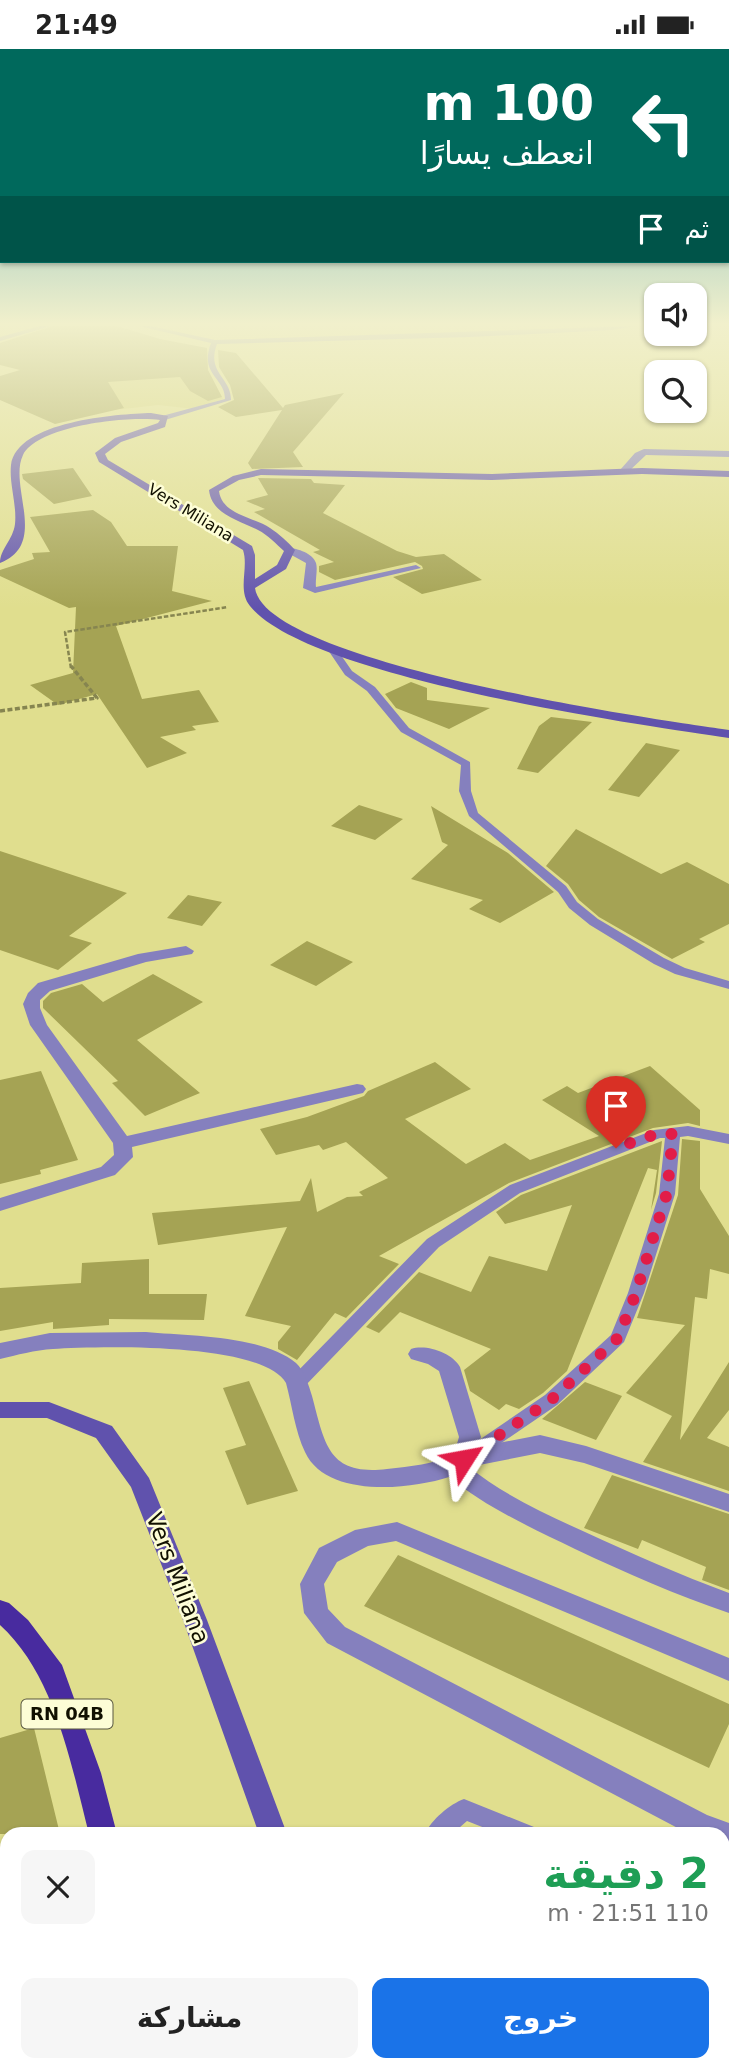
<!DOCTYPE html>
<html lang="ar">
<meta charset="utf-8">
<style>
body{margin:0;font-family:"DejaVu Sans",Vazirmatn,sans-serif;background:#f6f6f6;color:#222;direction:rtl;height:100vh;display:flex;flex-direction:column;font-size:26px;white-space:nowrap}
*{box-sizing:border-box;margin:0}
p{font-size:23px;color:#767676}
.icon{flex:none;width:38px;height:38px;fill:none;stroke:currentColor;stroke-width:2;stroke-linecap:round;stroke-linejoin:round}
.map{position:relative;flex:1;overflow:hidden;direction:ltr}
.sheet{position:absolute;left:0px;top:1778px;width:730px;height:245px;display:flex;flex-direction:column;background:#fff;border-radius:21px 21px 0 0;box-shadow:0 2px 5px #0004;direction:rtl}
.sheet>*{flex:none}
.guide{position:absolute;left:0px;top:0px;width:730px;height:214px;box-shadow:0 2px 5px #0004;direction:rtl;background:#00695c;color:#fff;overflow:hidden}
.buttons{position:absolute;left:644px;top:234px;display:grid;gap:14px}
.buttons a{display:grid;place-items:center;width:63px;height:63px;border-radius:14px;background:#fff;box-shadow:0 2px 5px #0004;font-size:35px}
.pin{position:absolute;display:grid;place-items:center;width:60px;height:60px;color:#fff;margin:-72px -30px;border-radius:50% 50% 50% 0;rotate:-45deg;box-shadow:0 0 7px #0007}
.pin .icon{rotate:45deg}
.me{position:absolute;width:77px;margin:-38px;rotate:56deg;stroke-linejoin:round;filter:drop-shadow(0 0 5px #0008)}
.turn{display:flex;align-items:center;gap:24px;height:147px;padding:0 21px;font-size:32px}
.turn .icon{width:91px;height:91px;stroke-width:2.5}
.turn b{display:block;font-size:49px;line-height:60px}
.then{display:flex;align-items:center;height:66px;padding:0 21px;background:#0003;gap:14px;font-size:26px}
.round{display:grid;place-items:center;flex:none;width:74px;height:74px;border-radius:14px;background:#f6f6f6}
.head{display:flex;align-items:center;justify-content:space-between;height:119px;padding:0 21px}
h1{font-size:42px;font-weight:700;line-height:52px;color:#1e9e55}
.primary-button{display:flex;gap:14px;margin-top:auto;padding:14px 21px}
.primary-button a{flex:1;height:80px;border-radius:14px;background:#1a73e8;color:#fff;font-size:28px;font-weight:700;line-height:80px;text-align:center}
.primary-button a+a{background:#f6f6f6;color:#222}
.status{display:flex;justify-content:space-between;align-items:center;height:49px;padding:0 35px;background:#fff;direction:ltr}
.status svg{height:19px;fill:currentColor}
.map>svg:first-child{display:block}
.built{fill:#d6d47b}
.building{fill:#a5a354}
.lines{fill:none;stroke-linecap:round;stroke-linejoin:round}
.path-far1{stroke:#868550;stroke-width:2.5;stroke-dasharray:4.5 2;stroke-linecap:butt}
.path{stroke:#868550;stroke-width:3.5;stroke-dasharray:5 2.5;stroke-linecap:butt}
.lane{fill:#8580be;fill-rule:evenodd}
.street{fill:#8580be;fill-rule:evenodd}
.secondary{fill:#6052ad;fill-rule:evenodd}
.primary{fill:#482b9f;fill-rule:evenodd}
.route{stroke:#e11d48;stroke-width:12;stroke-dasharray:0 21.6}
.labels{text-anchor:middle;stroke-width:5;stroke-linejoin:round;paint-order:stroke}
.far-street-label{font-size:16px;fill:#111000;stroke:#fdfdd6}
.shield{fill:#fdfdd6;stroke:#585740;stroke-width:2}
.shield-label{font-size:18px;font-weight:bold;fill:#111000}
.near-street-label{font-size:23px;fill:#111000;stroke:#fdfdd6}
</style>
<div class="status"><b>21:49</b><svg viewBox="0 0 49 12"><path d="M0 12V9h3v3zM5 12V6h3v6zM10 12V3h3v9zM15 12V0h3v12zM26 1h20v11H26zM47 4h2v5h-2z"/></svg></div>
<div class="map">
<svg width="729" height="2023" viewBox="0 0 729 2023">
<rect width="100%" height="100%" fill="#e0de8e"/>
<path class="built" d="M200 308 223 350 195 360 158 356 105 362 106 311Z
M7 2013V2016H124L125 2023H0V2016Z"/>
<path class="building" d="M53 277H117L160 290 207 299 208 321 222 348 208 352 190 342 180 328 108 333 124 359 55 375 0 351V327L20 321 0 316V294Z
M218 301 236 304 283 359 285 356 344 344 293 403 303 418 252 420 248 414 282 361 236 368 218 358 234 351 230 336 219 318Z
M73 419 92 447 54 455 23 430 22 425Z
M258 429 311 430 314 434 345 436 323 464 397 502 416 508 444 505 482 531 422 545 393 528 423 520 422 517 415 513 335 531 319 523V517L334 513 313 503 320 501 254 463 265 460 246 452 268 446Z
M93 461 111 473 127 497H178L172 542 212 552 116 577 142 650 199 641 219 673 192 677 196 681 160 688 187 704 147 719 97 645 58 656 30 636 73 624 76 558 69 559 0 527V521L34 510 32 504 50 503 30 468Z
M411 633 427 639V651L490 659 449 680 396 659 385 645Z
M551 668 592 673 538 724 517 720 539 677Z
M646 694 680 701 639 748 608 741Z
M359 756 403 770 375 791 331 777Z
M431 757 508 804 554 843 500 874 469 860 483 851 411 830 448 796 442 793Z
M576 780 661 825 687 813 729 835V875L699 890 705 893 672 910 599 868 579 851 568 835 546 817Z
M0 802 127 844 69 887 92 894 58 921 0 901Z
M188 846 222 853 202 877 167 869Z
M307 892 353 913 316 937 270 916Z
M153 925 203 953 137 991 200 1044 145 1067 112 1034 118 1032 43 959V952L51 944 82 935 103 953Z
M435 1013 471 1040 405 1070 466 1115 505 1094 530 1111 599 1087 542 1051 567 1037 578 1044 650 1017 700 1061V1077L688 1074 653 1079 509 1134 379 1207 399 1215 346 1269 335 1264 297 1311 278 1300V1293L291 1277 245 1267 287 1178 158 1196 152 1164 300 1152 311 1129 317 1163 347 1148 363 1147 359 1143 388 1129 346 1093 323 1101 319 1096 276 1106 260 1080 307 1068 364 1047 368 1042Z
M41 1022 78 1111 40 1121 41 1125 0 1135V1031Z
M682 1090 700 1092V1140L729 1187V1225L710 1220 707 1250 695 1248 680 1391 729 1313V1361L707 1389 729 1398V1442L643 1413 672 1367 626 1344 685 1276 637 1269 678 1146Z
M662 1092 656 1144 651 1161 657 1121 648 1119 567 1322 543 1344 519 1360 506 1355 499 1361 470 1342 464 1321 491 1300 400 1263 379 1284 366 1278 419 1223 471 1243 489 1207 547 1222 572 1156 505 1175 496 1163 521 1146Z
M149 1210V1245H207L204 1271 109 1270V1276L53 1280V1273L0 1282V1239L81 1234 82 1214Z
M249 1332 298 1442 247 1456 225 1402 246 1396 223 1339Z
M585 1333 622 1347 596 1391 542 1370Z
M612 1426 729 1465V1541L702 1531 706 1518 642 1491 638 1500 584 1479Z
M398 1506 729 1655V1675L709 1719 364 1557Z
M34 1679 60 1785H0V1689Z"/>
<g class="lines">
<path class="path-far1" d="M71 619 65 583 228 558"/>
<path class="path" d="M0 662 97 649 71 617"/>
<path class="lane" d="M40 277H51L0 292V288Z
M139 277H151L215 291 635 277 612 281 470 288 217 295C206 324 231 328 231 351L165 371 162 367 225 350C225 328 199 326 211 294Z
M330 599H336L352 622 375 638 409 679 470 713 471 742 478 764 566 837 577 853 598 870 664 909 685 919 729 932V940L675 925 654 915 590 876 569 859 558 843 469 767 459 742 461 716 401 683 367 642 345 626 328 601Z
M688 1077 729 1085V1095L688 1087 680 1088 675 1145 644 1244 624 1293 557 1356 475 1412 469 1414 463 1412 460 1407 463 1402 545 1346 611 1286 628 1244 659 1145 665 1089H660L520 1144 439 1198 303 1339 297 1340 291 1339 288 1334 291 1329 427 1190 510 1136 654 1081Z
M464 1750 534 1778 537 1785H500L467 1772 452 1785H425C431 1771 450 1755 464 1750Z
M511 2016H558L555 2023H514Z"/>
<path class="street" d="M644 400 729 402V408L646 406 626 425H620V421L635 404Z
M286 499C295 498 313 504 316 514 318 520 315 532 316 538L416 516 421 519 315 544 303 539 306 514 286 503Z
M186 897 194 902 192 905 146 913 50 942 40 951V959L47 976 127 1087 357 1035 363 1036 366 1040 363 1044 132 1098 133 1108 115 1126 0 1162V1149L101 1118 114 1106 113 1094 30 976 23 955 28 944 38 934 138 905Z
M146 1283C188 1287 262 1286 296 1314 304 1321 309 1337 312 1347 325 1395 328 1427 387 1420 411 1417 433 1416 454 1405L459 1388 439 1322 428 1315 411 1310 408 1305 411 1300C427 1295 452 1304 460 1318L481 1388 478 1398 540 1386 586 1397 729 1445V1463L584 1414 540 1404 469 1418C504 1446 545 1465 585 1483 633 1505 680 1526 729 1544V1564C676 1546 626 1524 575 1500 532 1479 487 1459 449 1428 409 1441 326 1449 305 1403 295 1382 292 1356 286 1334 263 1293 99 1297 53 1300 35 1301 17 1306 0 1310V1294L50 1284Z
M397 1473 729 1609V1632L396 1492 368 1497 337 1513 324 1535 328 1560 345 1578 707 1766 729 1774V1800L723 1798V1785H689L327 1594 304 1564 300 1535 319 1499 355 1481Z"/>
<path class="secondary" d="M151 364 168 367 165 378 121 393 105 405 108 411 252 497 255 506V530L277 516 284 502C276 495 268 486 258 481 239 471 212 466 209 441L233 427 261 420 492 425 642 419 729 422V428L642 425 492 431 261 426 239 431 219 442C222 466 254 468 270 479 279 485 288 493 295 501L286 520 255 539C265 614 656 671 729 681V689C632 675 307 628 250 557 237 541 249 519 243 501L99 413 95 404 115 389 158 374 160 371C129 367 39 376 23 406 8 437 49 495 0 514 0 500 13 491 15 475 17 455 9 435 11 416 17 372 117 365 151 364Z
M0 1353H49L112 1377 149 1429 207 1571 287 1785H259L183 1571 131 1438 96 1389 47 1369H0Z
M325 2016H355L358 2023H326Z"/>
<path class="primary" d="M0 1551 9 1554 28 1571 62 1616 101 1724 117 1785H89C71 1715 55 1626 0 1576Z
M139 2016H169L171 2023H139Z"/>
</g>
<linearGradient id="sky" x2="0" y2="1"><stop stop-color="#55a8b8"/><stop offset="0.49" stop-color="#f1f0cc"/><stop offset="1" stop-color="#f1f0cc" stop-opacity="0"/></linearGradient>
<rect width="729" height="560" fill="url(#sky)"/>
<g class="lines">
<path class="route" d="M464 1410 551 1351 618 1289 636 1244 667 1144 673 1085 659 1084 616 1099"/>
</g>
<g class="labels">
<g class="far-street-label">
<text transform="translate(191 463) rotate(31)" y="6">Vers Miliana</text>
</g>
<rect class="shield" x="21.5" y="1650.5" width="91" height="29" rx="5"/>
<g class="shield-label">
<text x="67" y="1671">RN 04B</text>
</g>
<g class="near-street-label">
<text transform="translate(178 1529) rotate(69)" y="8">Vers Miliana</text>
</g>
</g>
</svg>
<div class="buttons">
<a><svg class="icon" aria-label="sound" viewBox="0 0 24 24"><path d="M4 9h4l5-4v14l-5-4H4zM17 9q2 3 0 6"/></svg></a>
<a><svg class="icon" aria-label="search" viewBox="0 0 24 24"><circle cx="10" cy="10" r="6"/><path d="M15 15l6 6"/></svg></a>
</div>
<div class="pin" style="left:616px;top:1099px;background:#d93025"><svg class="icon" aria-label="arrive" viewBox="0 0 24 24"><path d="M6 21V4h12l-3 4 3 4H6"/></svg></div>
<svg class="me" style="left:464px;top:1410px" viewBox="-20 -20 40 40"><path d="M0-17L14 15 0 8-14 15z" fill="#e11d48" stroke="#fff" stroke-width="4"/></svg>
<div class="guide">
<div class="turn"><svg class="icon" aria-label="left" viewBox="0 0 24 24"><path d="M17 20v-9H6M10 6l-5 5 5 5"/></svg><div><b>100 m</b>انعطف يسارًا</div></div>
<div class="then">ثم<svg class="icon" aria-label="arrive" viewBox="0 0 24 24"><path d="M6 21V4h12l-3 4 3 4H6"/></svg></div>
</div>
<section class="sheet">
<div class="head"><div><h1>2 دقيقة</h1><p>110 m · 21:51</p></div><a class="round"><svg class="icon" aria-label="close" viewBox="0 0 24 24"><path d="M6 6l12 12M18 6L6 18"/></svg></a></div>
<div class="primary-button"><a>خروج</a><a>مشاركة</a></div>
</section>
</div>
